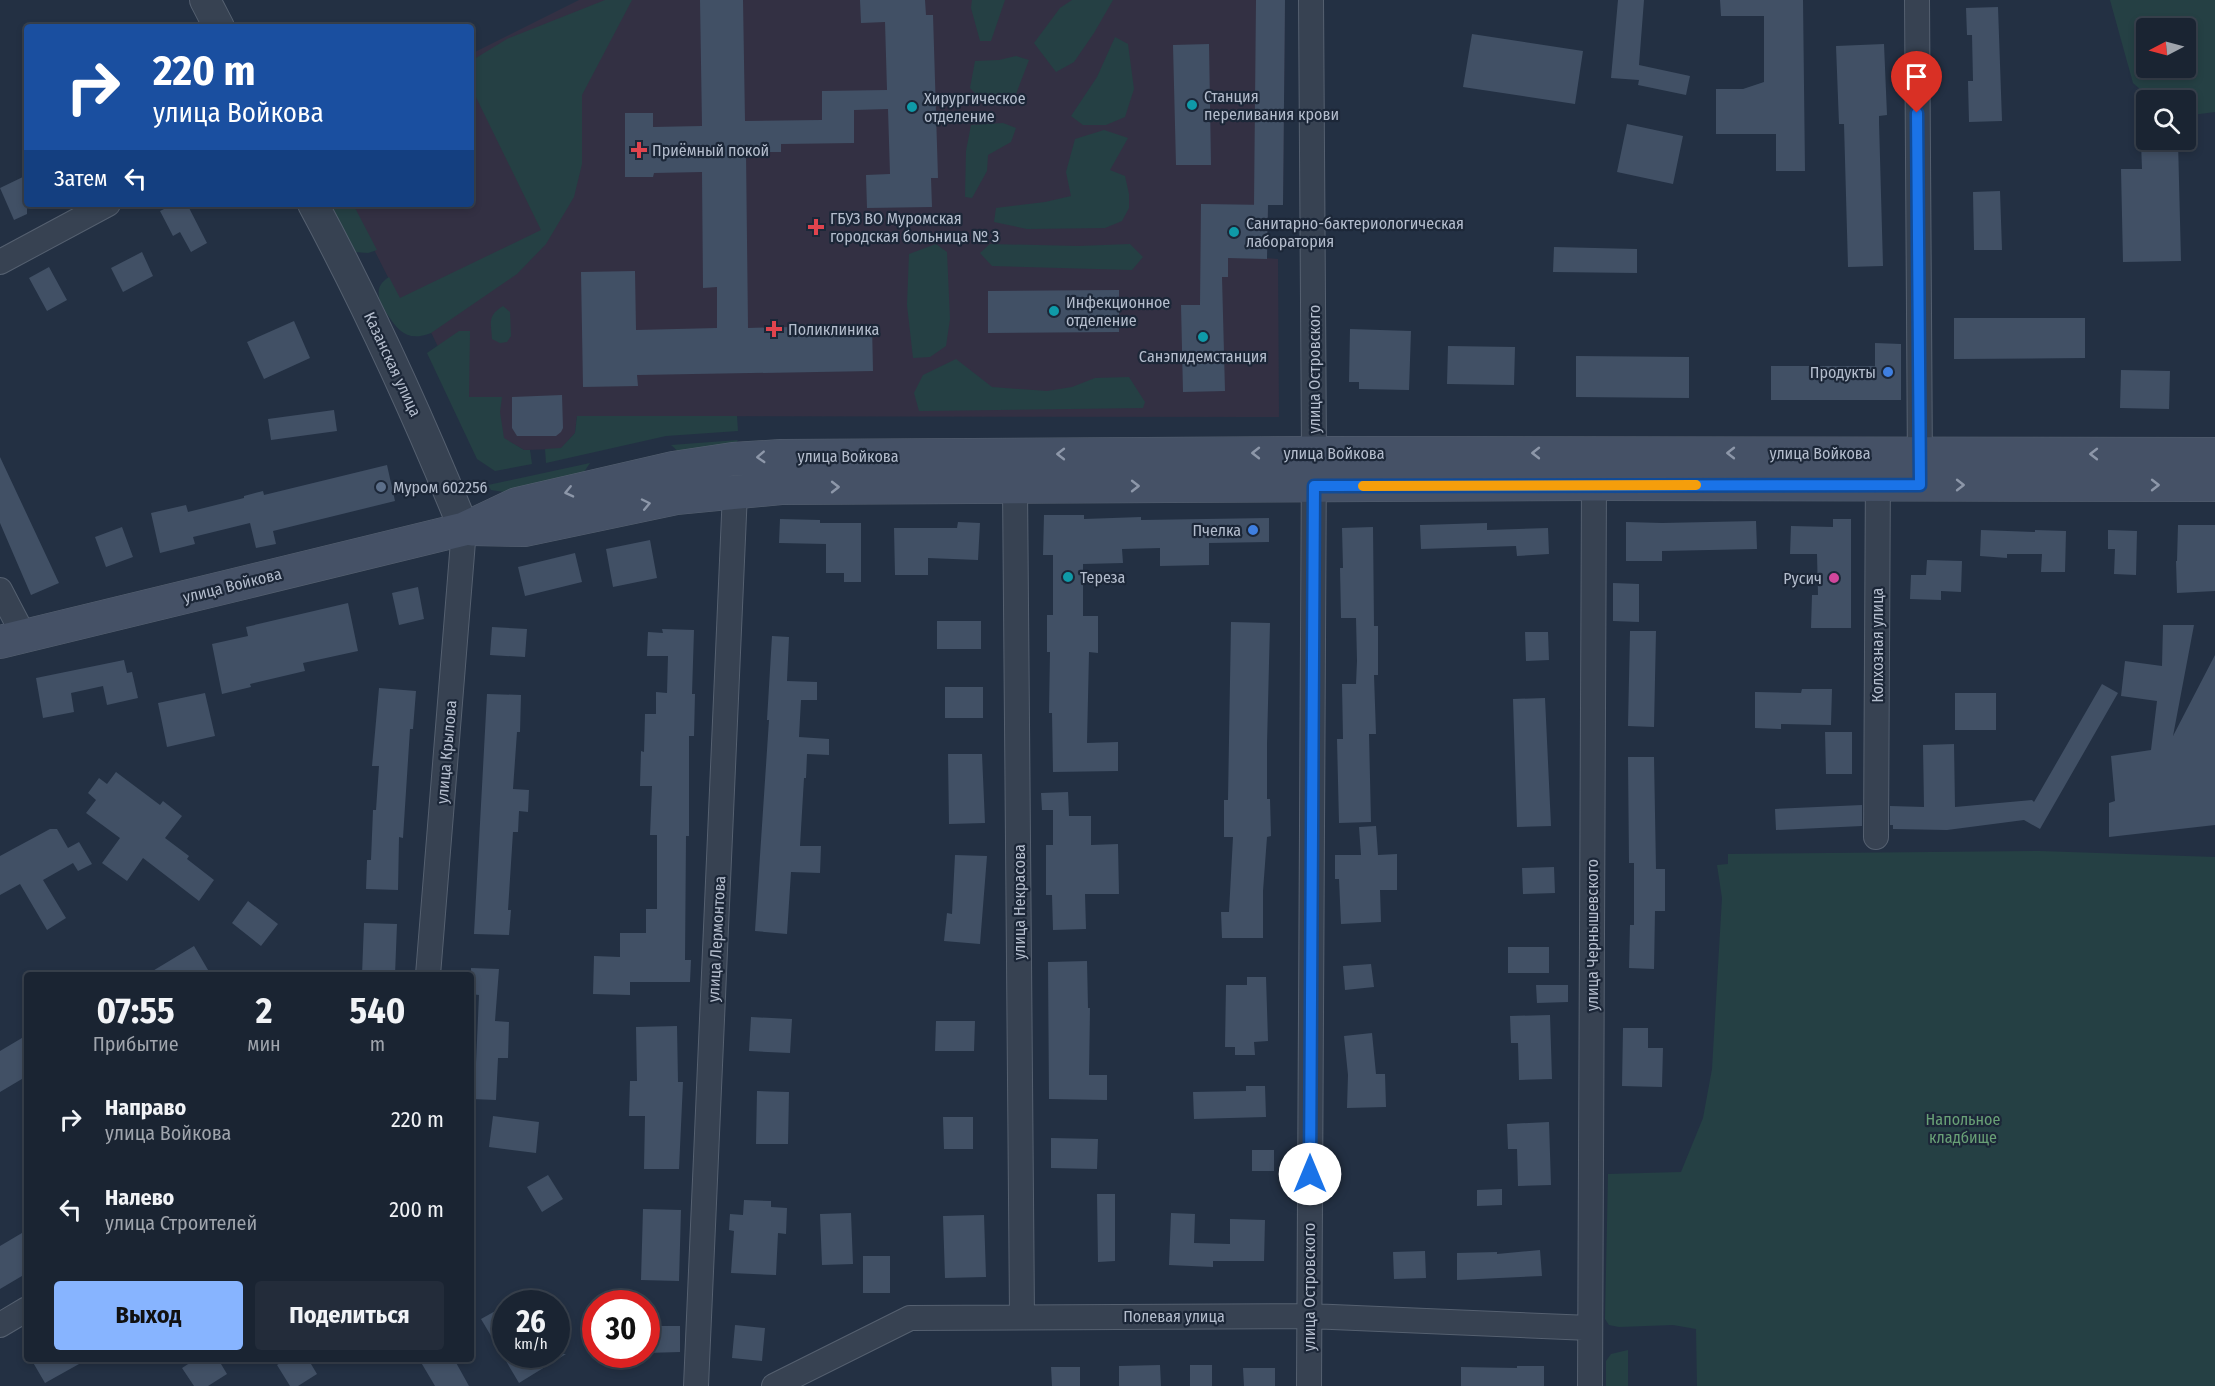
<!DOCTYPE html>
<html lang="ru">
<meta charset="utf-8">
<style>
body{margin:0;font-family:"Fira Sans Condensed",sans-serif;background:#232c3a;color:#f1f3f6;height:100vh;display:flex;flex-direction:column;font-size:22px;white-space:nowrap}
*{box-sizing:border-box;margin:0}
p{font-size:20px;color:#9fa4ac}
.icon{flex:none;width:33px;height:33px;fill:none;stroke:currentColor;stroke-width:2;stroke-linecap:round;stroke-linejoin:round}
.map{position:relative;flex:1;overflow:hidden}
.details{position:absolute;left:24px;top:972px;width:450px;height:390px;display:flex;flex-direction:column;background:#1a2432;border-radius:6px;box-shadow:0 3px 9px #0003,0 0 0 2px #38414d}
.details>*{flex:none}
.guide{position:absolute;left:24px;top:24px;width:450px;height:183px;border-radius:6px;box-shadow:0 3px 9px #0003,0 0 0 2px #38414d;background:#1a4fa0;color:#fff;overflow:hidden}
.needle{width:39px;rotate:264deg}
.fabs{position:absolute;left:2136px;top:18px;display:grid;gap:12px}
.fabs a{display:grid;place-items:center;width:60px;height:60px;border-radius:6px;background:#1a2432;box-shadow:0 3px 9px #0003,0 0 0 2px #38414d;font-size:30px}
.speed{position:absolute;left:492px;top:1290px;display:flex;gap:12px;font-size:30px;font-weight:700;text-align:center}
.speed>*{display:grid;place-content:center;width:78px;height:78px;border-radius:50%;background:#1a2432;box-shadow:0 3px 9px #0003,0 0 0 2px #38414d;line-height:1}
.speed small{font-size:15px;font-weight:400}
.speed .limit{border:9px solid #d22;background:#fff;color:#111}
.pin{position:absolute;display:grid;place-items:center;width:51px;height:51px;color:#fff;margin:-62px -26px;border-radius:50% 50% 50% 0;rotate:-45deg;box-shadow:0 0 6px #0007}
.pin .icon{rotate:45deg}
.me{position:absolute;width:66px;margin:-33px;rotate:0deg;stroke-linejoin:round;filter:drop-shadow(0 0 4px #0008)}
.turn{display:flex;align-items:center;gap:21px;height:126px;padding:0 30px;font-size:27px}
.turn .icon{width:78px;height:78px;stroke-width:2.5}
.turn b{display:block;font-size:42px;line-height:51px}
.then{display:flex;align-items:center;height:57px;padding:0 30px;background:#0003;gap:12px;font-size:22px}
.eta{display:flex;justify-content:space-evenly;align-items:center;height:102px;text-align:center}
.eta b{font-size:36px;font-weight:700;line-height:42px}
.primary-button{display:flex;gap:12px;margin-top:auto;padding:12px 30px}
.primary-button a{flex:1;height:69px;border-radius:6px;background:#87b4ff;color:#111;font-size:24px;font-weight:700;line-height:69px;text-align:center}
.primary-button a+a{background:#232c3a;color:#f1f3f6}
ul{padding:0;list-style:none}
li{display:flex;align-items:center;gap:18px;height:90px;padding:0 30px}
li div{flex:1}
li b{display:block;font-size:22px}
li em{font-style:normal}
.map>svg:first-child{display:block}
.medical{fill:#333043}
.green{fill:#254044;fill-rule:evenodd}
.building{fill:#415065}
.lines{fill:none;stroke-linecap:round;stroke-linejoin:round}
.minor-casing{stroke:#556070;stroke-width:26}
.tertiary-casing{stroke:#556070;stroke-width:32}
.secondary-casing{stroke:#556070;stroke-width:34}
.minor{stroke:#374252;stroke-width:24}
.tertiary{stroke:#374252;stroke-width:30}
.secondary{stroke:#455166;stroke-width:33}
.oneway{stroke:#8d97a9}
.route-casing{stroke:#114b97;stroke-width:15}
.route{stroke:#1a73e8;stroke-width:10}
.slow{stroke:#f59e0b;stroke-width:10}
.culture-dot{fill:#0f9aa8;stroke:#1c2738;stroke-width:2}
.health-dot{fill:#e0444e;stroke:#1c2738;stroke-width:2}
.shop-dot{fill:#3f7fe0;stroke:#1c2738;stroke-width:2}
.service-dot{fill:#5c6f8a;stroke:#1c2738;stroke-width:2}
.hotel-dot{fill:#d1479c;stroke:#1c2738;stroke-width:2}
.labels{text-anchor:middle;stroke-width:4.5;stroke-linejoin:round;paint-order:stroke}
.poi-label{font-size:16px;fill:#b4bdcd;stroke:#1c2738;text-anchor:start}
.street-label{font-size:16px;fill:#b4bdcd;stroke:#1c2738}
.park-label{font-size:16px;fill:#69a076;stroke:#1c2738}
</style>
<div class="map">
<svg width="2215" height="1386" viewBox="0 0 2215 1386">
<rect width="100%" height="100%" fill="#233043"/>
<path class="medical" d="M579 0H1285L1283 205H1268L1267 258 1278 259 1279 417 577 416 575 433 561 449 524 450 458 413 441 353 426 322 400 301 351 204H471V54Z"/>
<path class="green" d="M605 0H632L582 95V164L574 197 546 244 517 274 431 333C408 342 399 332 387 314 378 300 373 287 389 277L400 298 541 230 471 87V61L507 39Z
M972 0H1005L991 41H980L971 8Z
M1072 0H1113L1094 33 1074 62 1056 72 1034 43 1060 8Z
M2110 0H2215V112L2192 115 2186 113V100H2152L2133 83ZM2146 28H2186V68H2146Z
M1115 37 1128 44 1134 89 1125 117 1106 125H1083L1071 116 1097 77Z
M1016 56 1029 60 1016 94 984 102 970 88 975 61 999 60Z
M1003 123 1016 128 1011 142 988 155 987 171 972 198 965 197 966 151 971 125Z
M1104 130 1128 138 1110 170 1125 176 1129 194V208L1122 221 1105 228 1027 229 994 222 996 208 1045 202 1071 196 1066 172 1075 139Z
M329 204H353L377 250 368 253 355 252Z
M936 244 947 252 950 319 946 346 930 357 913 358 907 305 909 254Z
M990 244 1078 246 1130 244 1143 257 1132 270 992 266 980 253Z
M503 306 510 312 511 336 507 342 500 343 492 339C491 322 487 316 503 306Z
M459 331H470L469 397H502L500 412 504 438 524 450H530L532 464 495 471 477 459 427 353Z
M956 359 992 387 1047 391 1072 387 1095 378 1129 377 1145 402 1143 408 919 411 914 393 923 375Z
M577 416H737L738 431 666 436 546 463 545 449 561 448 575 433Z
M738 440 730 451 682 455 671 445Z
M590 463 582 475 504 492 491 490 488 485Z
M2040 851 2215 857V1386H1697L1696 1329 1673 1325 1619 1327 1609 1325 1605 1319 1608 1174 1681 1172 1703 1118 1712 1069 1722 898 1717 865 1728 864V854Z
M1628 1350V1386H1606V1361L1611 1354Z"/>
<path class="building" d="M700 0H743L745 121 822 120V91L887 90 885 22 861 23 860 0H925L926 15H933L938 178H931L932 207 867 208 866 175 890 174 888 109 854 110V143L781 144V152H746L748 328 872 325 873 371 637 375 638 386 583 387 581 272 635 271 636 330 717 328V287L703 288 702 172 654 173 653 177H625V113H653V127L702 126Z
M1256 0H1285L1283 205H1254Z
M1618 0H1644L1639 65 1690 76 1686 95 1638 85 1639 80 1611 78Z
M1720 0H1803L1805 171H1776V134H1716V89H1743L1764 82V16H1721Z
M1998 7 2002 121 1969 122 1968 81H1973L1972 35H1967L1966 8Z
M1472 34 1583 51 1575 104 1463 87Z
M1209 44 1211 165H1176L1173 45Z
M1884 44 1887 115 1879 116V122L1883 266 1848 267 1844 124H1839L1836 46Z
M1627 124 1683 136 1673 184 1617 172Z
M2178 141 2181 261 2123 262 2121 169H2142L2141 142Z
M27 175V214L14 220 0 188Z
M2000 191 2002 250H1974L1973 192Z
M174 204H187L207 243 191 252 180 232 173 236 160 211Z
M1201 204 1268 205 1267 259 1228 258V277H1222L1225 391 1183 392 1181 305H1200Z
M1554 247 1637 249V273L1553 272Z
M142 252 153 276 123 292 111 268Z
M49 267 67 300 47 311 29 278Z
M1119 290V332L988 333V291Z
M1954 318H2085V358L1954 359Z
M294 321 310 358 264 379 247 342Z
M1350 329 1411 331 1409 390 1359 389V382H1349Z
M1875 343 1901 344V400H1771V366H1875Z
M1448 346 1515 347 1514 385 1447 384Z
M1576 356 1689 357V398L1576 397Z
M2121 370 2170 371 2169 409 2120 408Z
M562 395 563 428 561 432 556 436H517L512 428V397Z
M334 410 337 431 271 440 268 419Z
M0 457 59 583 31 595 0 523Z
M387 465 395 501 273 531 276 544 256 548 250 523 193 537 195 544 160 553 151 513 186 505 188 512 244 498V496L263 491 264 495Z
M1044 515H1084V519L1141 517V520L1269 518V542L1209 543V565L1160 566V548L1122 549 1123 563 1083 564V616H1098V653L1089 652 1087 743 1118 742V771L1053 772 1052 713H1049L1050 652H1047V615H1053V555H1043Z
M780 519 820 520V523H861V582H844V573H826V544L779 543Z
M1833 519H1851V628H1811L1812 595H1818L1817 554H1790L1791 526 1833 527Z
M1756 521 1757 549 1662 551V561H1626V522L1662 523Z
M958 522 980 523 978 560 928 558V575H895L894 528H957Z
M1487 523V530L1548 528 1549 554 1517 556 1516 546 1421 549 1420 525Z
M2178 525H2215V591L2177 593 2176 561H2177Z
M122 527 133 557 106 567 95 537Z
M1373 527 1374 626H1378V675H1374L1376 734H1369L1371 822 1339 823 1337 739H1343L1342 684H1356L1357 661 1356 618H1341L1340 568H1343L1342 528Z
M1981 530 2035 532V530L2066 531 2065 572H2041L2042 554H2007V558L1980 556Z
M2108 530 2137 531 2136 575 2114 574 2115 549H2108Z
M650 540 657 578 613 587 606 549Z
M575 553 582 582 525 596 518 567Z
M1927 560 1962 561 1961 592 1941 591V600L1910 599 1911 575H1926Z
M1613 583 1639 584V622L1613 621Z
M418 587 424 619 399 625 392 593Z
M348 603 358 651 303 663 305 671 250 684 251 687 222 694 212 644 248 636 246 627Z
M937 621H981V649H937Z
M1231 622 1270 623 1267 744V799H1270L1271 836 1267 837 1263 891V938H1222L1221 912H1229L1233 837H1224V800H1228Z
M2163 625H2194L2173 736 2215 655V825L2109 837V803L2115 801 2111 756 2151 750 2157 701 2121 696 2125 661 2162 666Z
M492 627 527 629 525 657 490 655Z
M662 629 694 630 692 694H695L694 736H689V836H686L685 960H691L690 982H630V995L593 994 594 956 620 957V933H646V909H657V835H650L652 786H640L641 751 644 752 645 714H656V692L667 693 668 656H647L648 632 663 633Z
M1630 631H1656L1654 727 1628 726Z
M1525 632H1548L1549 660 1526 661Z
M772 636 789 637 787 681 817 682V700H801L799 737 829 739V755L807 754 806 778H804L800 846H821L820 873 791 872 787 934 755 931 769 720H767Z
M124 660 127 673 132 672 138 698 107 705 103 686 71 693 74 712 43 718 36 678Z
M2102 684 2118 693 2040 829 2024 820 1947 830 1893 829V825H1890V806L1924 807 1923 745 1954 744 1955 807 2032 800 2034 802Z
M945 687H983V718H945Z
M379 688 416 691 413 729H410L403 838 399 837 398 890 366 889 367 860H371L373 810H376L379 766H372Z
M1802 689H1832L1831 725 1781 724V729L1755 728V692L1801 693Z
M205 693 215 736 167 747 158 703Z
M1955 693H1996V730H1955Z
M487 694 521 695 520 732H517L513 789 529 790 528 812 519 811 518 832H513L508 910H511L509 935 474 934Z
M1545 698 1551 826 1517 827 1513 699Z
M1825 732H1852V774H1826Z
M948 754H982L985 823 949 824Z
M1628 757H1654L1656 869H1665V911H1655L1654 969 1629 968 1630 925H1634V863H1629Z
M116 772 160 805 163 801 182 816 165 838 189 856 187 859 214 880 199 901 143 858 127 881 102 863 120 838 86 813 96 800 88 793 99 778 107 784Z
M1068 792 1069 816H1091V845L1118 844 1119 894H1085L1086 929 1053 930 1052 895H1046V845H1053V810H1042L1041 793Z
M1862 805V826L1776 830 1775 809Z
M1376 826 1378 855 1397 854V890H1380L1381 922 1341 924 1339 879H1335V855H1361L1359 827Z
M50 829H57L68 848 79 842 92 864 78 871 73 863 43 880 66 918 47 930 20 884 0 895V856Z
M955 855 987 856 980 944 944 941 947 913 952 914Z
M1554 867 1555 893 1523 894 1522 868Z
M248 901 278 924 261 946 232 923Z
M364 923 397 924 395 975H362Z
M194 946 211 975H146Z
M1508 947H1549V973H1508Z
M1087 961 1088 1008H1090L1089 1075H1107V1100L1049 1099 1048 962Z
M1371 964 1374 987 1345 990 1343 966Z
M471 968 499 969 495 1021 509 1022 508 1058H498L496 1100 471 1099V1063H476L479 995 471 994Z
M1247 977H1266L1268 1041 1254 1042 1255 1055H1235V1047H1225L1226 985H1247Z
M1536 985H1568V1002L1537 1003Z
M1550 1015 1552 1079 1519 1080 1518 1043H1511L1510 1016Z
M751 1017 792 1019 790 1053 749 1051Z
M936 1021H975L974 1051H935Z
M677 1026 678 1082H683L679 1169H644L645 1116H629L630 1081H637L636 1027Z
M1623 1028H1648V1048H1663L1662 1087 1622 1086Z
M1372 1033 1376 1074H1385L1386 1107 1347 1108 1348 1075 1344 1036Z
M27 1035V1076L0 1092V1051Z
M1246 1086H1265L1266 1117 1194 1119 1193 1092 1246 1091Z
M757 1091 789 1092 788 1144H756Z
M493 1116 539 1122 536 1153 489 1147Z
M943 1117H973V1149H944Z
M1549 1122 1551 1185 1518 1186 1517 1149H1508L1507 1124Z
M1051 1138 1098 1139 1097 1169 1051 1168Z
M1252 1150H1274V1171H1252Z
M548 1175 563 1199 542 1212 527 1187Z
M1502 1189V1205L1477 1206V1190Z
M1097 1194H1115V1261L1098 1262Z
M744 1200 771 1201V1207L787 1208 786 1234 778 1233 776 1275 731 1273 734 1231 729 1230 730 1214 743 1215Z
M643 1209 681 1210 679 1281 641 1280Z
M851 1213 853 1264 822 1265 820 1214Z
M1171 1213 1195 1214 1194 1243 1230 1244V1219L1265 1220 1264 1261H1213V1267L1169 1265Z
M984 1215 986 1277 945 1278 943 1216Z
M27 1230V1273L0 1289V1246Z
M1540 1250 1542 1276 1457 1280V1253L1497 1252V1254Z
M1425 1251 1426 1278 1394 1279 1393 1252Z
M863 1256H890V1293H863Z
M506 1305V1354H566L519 1383 481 1319Z
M735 1325 765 1328 762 1361 732 1358Z
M646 1326H680V1352L646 1353Z
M31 1359H88L45 1383Z
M196 1359H218L227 1374 208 1386H194L182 1368Z
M286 1359H308L317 1374 298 1386H290L277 1365Z
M419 1359H454L469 1386H435Z
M1160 1365 1161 1386H1119V1366Z
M1190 1365H1212V1386H1190Z
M1517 1366H1544V1386H1461V1367L1517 1368Z
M1051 1367H1080V1386H1052Z
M1243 1368H1275V1386H1244Z"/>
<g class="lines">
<defs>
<path id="minor" d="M1917 0 1920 469
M0 262 108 204
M1015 487 1022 1316
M0 590 24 636
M1876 837 1878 468
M428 975 464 529
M0 1325 27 1309
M696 1386 735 492
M774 1386 910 1318 1309 1316 1590 1328
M1309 1386 1314 453 1311 0
M1590 1386 1594 484"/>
<path id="tertiary" d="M205 0 219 27
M313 204C370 310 419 418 464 529"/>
<path id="secondary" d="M472 529 524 530 676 498 781 488 1594 484 2215 485
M0 642 464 529 517 504 673 468 733 459 781 456 1314 453 2215 454"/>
</defs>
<use href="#minor" class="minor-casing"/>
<use href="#tertiary" class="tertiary-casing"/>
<use href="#secondary" class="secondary-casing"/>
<use href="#minor" class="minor"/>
<use href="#tertiary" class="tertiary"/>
<use href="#secondary" class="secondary"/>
</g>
<defs><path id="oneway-chevron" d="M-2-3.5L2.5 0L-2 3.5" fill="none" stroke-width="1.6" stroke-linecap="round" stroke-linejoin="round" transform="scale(1.5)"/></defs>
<g class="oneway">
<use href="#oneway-chevron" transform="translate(1256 453) rotate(180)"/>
<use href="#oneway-chevron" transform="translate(1536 453) rotate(-180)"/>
<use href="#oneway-chevron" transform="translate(1731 453) rotate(-180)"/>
<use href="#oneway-chevron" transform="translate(1061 454) rotate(180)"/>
<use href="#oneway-chevron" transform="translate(2094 454) rotate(-180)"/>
<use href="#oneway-chevron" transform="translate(761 457) rotate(177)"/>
<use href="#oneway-chevron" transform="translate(1960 485)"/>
<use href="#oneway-chevron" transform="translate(2155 485)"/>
<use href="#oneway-chevron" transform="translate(1135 486)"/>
<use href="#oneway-chevron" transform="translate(835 487)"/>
<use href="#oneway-chevron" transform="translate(569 492) rotate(167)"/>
<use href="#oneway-chevron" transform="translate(646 504) rotate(-12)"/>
</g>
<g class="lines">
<defs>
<path id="route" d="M1310 1174 1314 486 1920 485 1917 113"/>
</defs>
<use href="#route" class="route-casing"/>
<use href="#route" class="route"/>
<path class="slow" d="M1363 486 1696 485"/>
</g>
<g class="culture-dot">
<circle cx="1192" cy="105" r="6"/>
<circle cx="912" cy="107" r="6"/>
<circle cx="1234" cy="232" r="6"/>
<circle cx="1054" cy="311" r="6"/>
<circle cx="1203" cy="337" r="6"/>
<circle cx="1068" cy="577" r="6"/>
</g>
<g class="health-dot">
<path d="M636 141h6v6h6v6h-6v6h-6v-6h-6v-6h6z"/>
<path d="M813 218h6v6h6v6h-6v6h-6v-6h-6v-6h6z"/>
<path d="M771 320h6v6h6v6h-6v6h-6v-6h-6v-6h6z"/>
</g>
<g class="shop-dot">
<circle cx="1888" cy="372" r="6"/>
<circle cx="1253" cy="530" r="6"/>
</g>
<circle class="service-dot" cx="381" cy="487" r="6"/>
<circle class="hotel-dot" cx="1834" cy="578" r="6"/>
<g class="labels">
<g class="poi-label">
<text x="1204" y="102">Станция<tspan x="1204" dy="18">переливания крови</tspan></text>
<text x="924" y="104">Хирургическое<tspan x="924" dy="18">отделение</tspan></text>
<text x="652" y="156">Приёмный покой</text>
<text x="830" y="224">ГБУЗ ВО Муромская<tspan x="830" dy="18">городская больница № 3</tspan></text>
<text x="1246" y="229">Санитарно-бактериологическая<tspan x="1246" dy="18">лаборатория</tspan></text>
<text x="1066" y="308">Инфекционное<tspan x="1066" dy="18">отделение</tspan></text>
<text x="788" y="335">Поликлиника</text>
<text x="1203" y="362" text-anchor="middle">Cанэпидемстанция</text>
<text x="1876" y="378" text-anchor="end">Продукты</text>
<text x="393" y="493">Муром 602256</text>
<text x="1241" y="536" text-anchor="end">Пчелка</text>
<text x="1080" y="583">Тереза</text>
<text x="1822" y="584" text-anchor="end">Русич</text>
</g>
<g class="street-label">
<text transform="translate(393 364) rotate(65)" y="6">Казанская улица</text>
<text transform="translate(1314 369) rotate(-90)" y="6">улица Островского</text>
<text x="1334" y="459">улица Войкова</text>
<text x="1820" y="459">улица Войкова</text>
<text x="848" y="462">улица Войкова</text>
<text transform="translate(232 585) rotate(-14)" y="6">улица Войкова</text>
<text transform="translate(1877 645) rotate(-90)" y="6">Колхозная улица</text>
<text transform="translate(446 752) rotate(-85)" y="6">улица Крылова</text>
<text transform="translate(1019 902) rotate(-90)" y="6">улица Некрасова</text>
<text transform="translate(1592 935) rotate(-90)" y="6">улица Чернышевского</text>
<text transform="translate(716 939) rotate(-87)" y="6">улица Лермонтова</text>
<text transform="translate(1309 1287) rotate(-90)" y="6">улица Островского</text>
<text x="1174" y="1322">Полевая улица</text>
</g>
<g class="park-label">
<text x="1963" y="1125">Напольное<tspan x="1963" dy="18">кладбище</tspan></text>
</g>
</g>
</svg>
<div class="fabs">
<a><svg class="needle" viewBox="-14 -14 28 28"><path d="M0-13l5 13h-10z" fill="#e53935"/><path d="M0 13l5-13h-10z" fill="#9fa4ac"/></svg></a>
<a><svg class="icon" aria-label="search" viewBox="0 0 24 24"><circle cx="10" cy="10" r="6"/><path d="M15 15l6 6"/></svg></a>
</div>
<div class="speed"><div>26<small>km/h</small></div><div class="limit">30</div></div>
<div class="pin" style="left:1917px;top:113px;background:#d93025"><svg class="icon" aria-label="arrive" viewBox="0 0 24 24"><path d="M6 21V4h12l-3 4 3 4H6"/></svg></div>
<svg class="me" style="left:1310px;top:1174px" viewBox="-20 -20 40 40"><circle r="19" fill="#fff"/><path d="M0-13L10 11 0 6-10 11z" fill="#1a73e8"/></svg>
<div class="guide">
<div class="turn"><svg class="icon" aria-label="right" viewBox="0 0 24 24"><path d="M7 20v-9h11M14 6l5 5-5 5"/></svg><div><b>220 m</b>улица Войкова</div></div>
<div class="then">Затем<svg class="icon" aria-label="left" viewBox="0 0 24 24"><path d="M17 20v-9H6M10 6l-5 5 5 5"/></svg></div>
</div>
<section class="details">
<div class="eta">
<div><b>07:55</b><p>Прибытие</p></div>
<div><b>2</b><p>мин</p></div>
<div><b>540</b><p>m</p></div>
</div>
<ul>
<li><svg class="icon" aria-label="right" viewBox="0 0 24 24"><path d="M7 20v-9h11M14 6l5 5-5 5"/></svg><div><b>Направо</b><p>улица Войкова</p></div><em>220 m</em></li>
<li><svg class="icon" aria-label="left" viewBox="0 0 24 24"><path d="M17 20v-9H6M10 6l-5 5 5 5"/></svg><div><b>Налево</b><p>улица Строителей</p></div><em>200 m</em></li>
</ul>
<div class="primary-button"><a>Выход</a><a>Поделиться</a></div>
</section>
</div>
